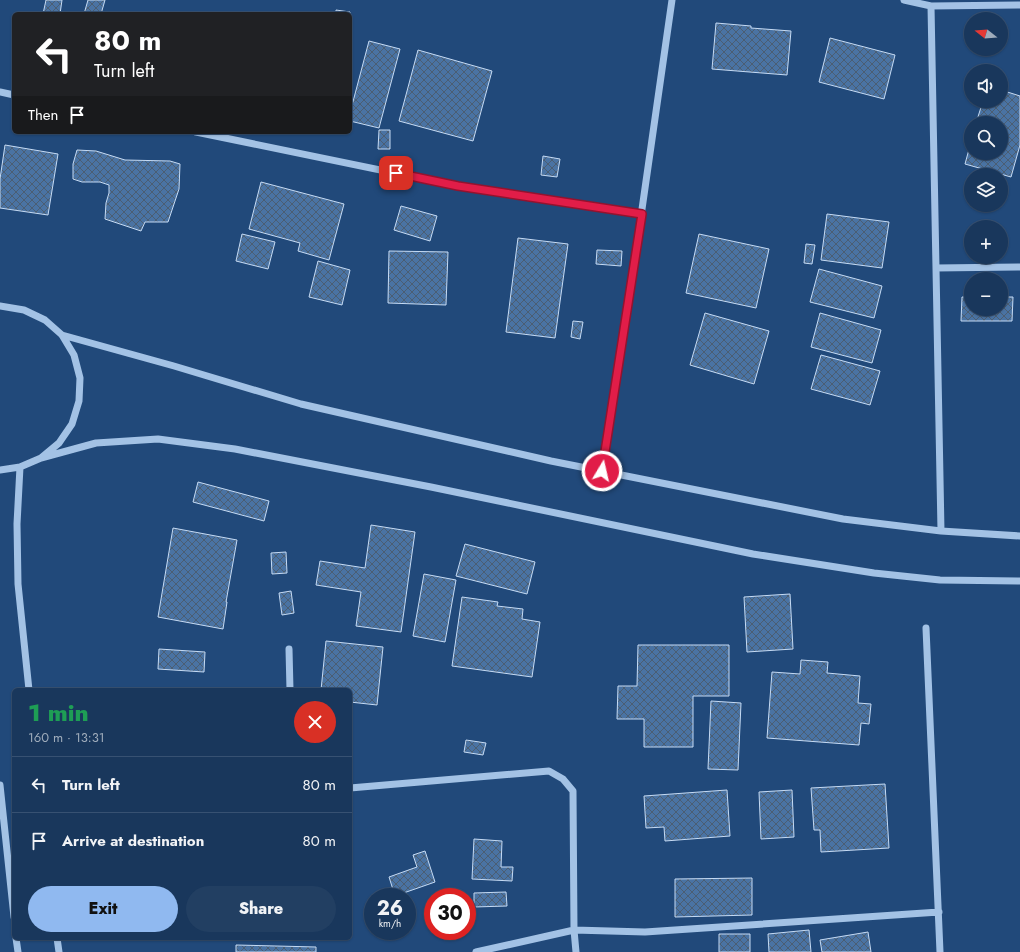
<!DOCTYPE html>
<meta charset="utf-8">
<style>
body{margin:0;font-family:Jost,sans-serif;background:#223f62;color:#f1f3f6;height:100vh;display:flex;flex-direction:column;font-size:15px;white-space:nowrap}
*{box-sizing:border-box;margin:0}
p{font-size:13px;color:#9facbb}
.icon{flex:none;width:22px;height:22px;fill:none;stroke:currentColor;stroke-width:2;stroke-linecap:round;stroke-linejoin:round}
.map{position:relative;flex:1;overflow:hidden}
.side{position:absolute;left:12px;top:688px;width:340px;height:252px;display:flex;flex-direction:column;background:#19375c;border-radius:6px;box-shadow:0 1px 3px #0004,0 0 0 1px #375172}
.side>*{flex:none}
.banner{position:absolute;left:12px;top:12px;width:340px;height:122px;border-radius:6px;box-shadow:0 1px 3px #0004,0 0 0 1px #375172;background:#202124;color:#fff;overflow:hidden}
.needle{width:26px;rotate:287deg}
.controls{position:absolute;left:964px;top:12px;display:grid;gap:8px}
.controls a{display:grid;place-items:center;width:44px;height:44px;border-radius:50%;background:#19375c;box-shadow:0 1px 3px #0004,0 0 0 1px #375172;font-size:20px}
.speed{position:absolute;left:364px;top:888px;display:flex;gap:8px;font-size:20px;font-weight:700;text-align:center}
.speed>*{display:grid;place-content:center;width:52px;height:52px;border-radius:50%;background:#19375c;box-shadow:0 1px 3px #0004,0 0 0 1px #375172;line-height:1}
.speed small{font-size:10px;font-weight:400}
.speed .limit{border:6px solid #d22;background:#fff;color:#111}
.pin{position:absolute;display:grid;place-items:center;width:34px;height:34px;color:#fff;margin:-17px;border-radius:8px;box-shadow:0 2px 6px #0006}
.me{position:absolute;width:44px;margin:-22px;rotate:9deg;stroke-linejoin:round;filter:drop-shadow(0 0 3px #0008)}
.turn{display:flex;align-items:center;gap:14px;height:84px;padding:0 16px;font-size:18px}
.turn .icon{width:52px;height:52px;stroke-width:2.5}
.turn b{display:block;font-size:28px;line-height:34px}
.then{display:flex;align-items:center;height:38px;padding:0 16px;background:#0003;gap:8px;font-size:15px}
.round{display:grid;place-items:center;flex:none;width:42px;height:42px;border-radius:21px;background:#223f62}
.headline{display:flex;align-items:center;justify-content:space-between;height:68px;padding:0 16px}
h1{font-size:24px;font-weight:800;line-height:30px;color:#1e9e55}
.primary-button{display:flex;gap:8px;margin-top:auto;padding:8px 16px}
.primary-button a{flex:1;height:46px;border-radius:24px;background:#90b9f0;color:#111;font-size:16px;font-weight:800;line-height:46px;text-align:center}
.primary-button a+a{background:#223f62;color:#f1f3f6}
ul{padding:0;list-style:none}
li{display:flex;align-items:center;gap:12px;height:56px;padding:0 16px;border-top:1px solid #375172}
li div{flex:1}
li b{display:block;font-size:15px}
li em{font-style:normal}
.map>svg:first-child{display:block}
.building{fill:url(#building-cross-hatch);stroke:#c6dbf4}
.lines{fill:none;stroke-linecap:round;stroke-linejoin:round}
.minor{stroke:#a3c2e5;stroke-width:7}
.route-casing{stroke:#92132f;stroke-width:10}
.route{stroke:#e11d48;stroke-width:7}
</style>
<div class="map">
<svg width="1020" height="952" viewBox="0 0 1020 952">
<defs>
<pattern id="building-cross-hatch" width="8" height="8" patternUnits="userSpaceOnUse"><rect width="8" height="8" fill="#4a73a3"/><path d="M0 0l8 8M0 8l8-8" fill="none" stroke="#4b5e73"/></pattern>
</defs>
<rect width="100%" height="100%" fill="#21497a"/>
<path class="building" d="M46 0H62L60 14H43Z
M88 0H105L101 14H84Z
M336 10 350 12V16V14H336Z
M716 23 751 26V28L791 31 787 75 712 69Z
M830 38 895 55 884 99 819 82Z
M369 41 400 49 379 128 350 121V113Z
M418 50 492 71 473 141 399 121Z
M1001 90 1020 96V145L1011 177 965 164 971 142V153H1001V123H976L983 101H1001Z
M379 130H390V149H378Z
M5 145 58 154 48 215 0 208V179Z
M77 150 96 151 125 160 170 161 180 164 179 189 168 222H145L141 231 105 219 106 203 109 193V185L100 182H82L73 179V164Z
M543 156 560 159 557 177 541 175Z
M261 182 344 204 329 260 298 251 300 243 249 229Z
M401 206 437 216 430 241 394 230Z
M827 214 889 222 882 268 821 260Z
M242 234 275 242 268 269 236 261Z
M699 234 769 249 756 308 686 293Z
M518 238 568 244 555 338 506 332Z
M806 244 815 245 812 264 804 263Z
M597 250 622 251 621 266 596 264Z
M389 251 448 252 446 305 388 303Z
M318 261 350 270 342 305 309 297Z
M819 269 882 286 874 318 810 302Z
M962 297H971V309H1001V297H1013L1012 321H961Z
M705 313 769 331 754 384 690 365Z
M820 313 881 330 872 363 811 347Z
M573 321 583 322 580 339 571 337Z
M821 355 880 371 870 405 811 389Z
M198 482 269 501 264 521 193 502Z
M371 525 415 532 401 632 356 626 361 592 316 585 320 561 365 568Z
M173 528 237 540 226 602H227L223 629 158 617Z
M465 544 535 562 527 594 456 576Z
M286 552 287 573 272 574 271 553Z
M424 574 456 580 445 642 413 636Z
M291 591 294 613 282 615 279 593Z
M790 594 793 649 747 652 744 597Z
M462 597 498 602 497 606 523 609 522 619 540 622 532 677 452 666Z
M326 641 383 647 377 705 350 702V690H321Z
M638 645H729V696H693V747H644V719H617L618 686H637Z
M159 649 205 652 204 672 158 669Z
M801 660 828 662 827 673 860 676 858 703 871 704 869 724 861 723 859 745 767 738 772 672 800 674Z
M172 688H235V690H172Z
M711 701 741 703 738 770 708 769Z
M466 740 486 743 483 755 464 752Z
M885 784 889 848 821 852 820 830H814L811 788Z
M727 790 730 836 665 841 664 827 646 828 644 796Z
M792 790 794 837 761 839 759 792Z
M474 839 502 841 501 867H513L512 881 472 879Z
M425 851 435 882 395 896 389 877 417 867 413 855Z
M752 878V915L675 917V879Z
M506 892 507 906 474 907V893Z
M809 930 811 952H769L768 934Z
M868 932 871 952H822L820 940Z
M719 934H750V952H719Z
M236 945 316 947V952H236Z"/>
<g class="lines">
<path class="minor" d="M904 0 931 6 1020 5
M931 6 941 531
M0 92 14 95
M196 132 458 186 642 214
M936 268 1020 267
M0 306 24 310 45 320 62 335 74 355 80 378 79 401 72 424 59 443 41 458 20 467 0 470
M62 335 174 366 301 404 551 461 843 519 941 531 1020 536
M41 458 96 443 158 439 235 449 431 487 753 554 874 573 940 580 1020 581
M20 467 17 524 18 584 29 690
M602 471 639 230 672 0
M926 628 940 952
M289 649 290 690
M0 785 14 917
M350 788 549 771 563 779 573 791 574 930 576 952
M16 938 18 952
M57 938 59 952
M476 952 574 930 645 932 939 912"/>
</g>
<g class="lines">
<defs>
<path id="route" d="M396 173 458 186 642 214 602 471"/>
</defs>
<use href="#route" class="route-casing"/>
<use href="#route" class="route"/>
</g>
</svg>
<div class="controls">
<a><svg class="needle" viewBox="-14 -14 28 28"><path d="M0-13l5 13h-10z" fill="#e53935"/><path d="M0 13l5-13h-10z" fill="#9facbb"/></svg></a>
<a><svg class="icon" aria-label="sound" viewBox="0 0 24 24"><path d="M4 9h4l5-4v14l-5-4H4zM17 9q2 3 0 6"/></svg></a>
<a><svg class="icon" aria-label="search" viewBox="0 0 24 24"><circle cx="10" cy="10" r="6"/><path d="M15 15l6 6"/></svg></a>
<a><svg class="icon" aria-label="layers" viewBox="0 0 24 24"><path d="M12 4l9 5-9 5-9-5zM3 14l9 5 9-5"/></svg></a>
<a>+</a>
<a>−</a>
</div>
<div class="speed"><div>26<small>km/h</small></div><div class="limit">30</div></div>
<div class="pin" style="left:396px;top:173px;background:#d93025"><svg class="icon" aria-label="arrive" viewBox="0 0 24 24"><path d="M6 21V4h12l-3 4 3 4H6"/></svg></div>
<svg class="me" style="left:602px;top:471px" viewBox="-20 -20 40 40"><circle r="17" fill="#e11d48" stroke="#fff" stroke-width="3"/><path d="M0-11L8 9 0 5-8 9z" fill="#fff"/></svg>
<div class="banner">
<div class="turn"><svg class="icon" aria-label="left" viewBox="0 0 24 24"><path d="M17 20v-9H6M10 6l-5 5 5 5"/></svg><div><b>80 m</b>Turn left</div></div>
<div class="then">Then<svg class="icon" aria-label="arrive" viewBox="0 0 24 24"><path d="M6 21V4h12l-3 4 3 4H6"/></svg></div>
</div>
<section class="side">
<div class="headline"><div><h1>1 min</h1><p>160 m · 13:31</p></div><a class="round" style="background:#d93025;color:#fff"><svg class="icon" aria-label="close" viewBox="0 0 24 24"><path d="M6 6l12 12M18 6L6 18"/></svg></a></div>
<ul>
<li><svg class="icon" aria-label="left" viewBox="0 0 24 24"><path d="M17 20v-9H6M10 6l-5 5 5 5"/></svg><div><b>Turn left</b></div><em>80 m</em></li>
<li><svg class="icon" aria-label="arrive" viewBox="0 0 24 24"><path d="M6 21V4h12l-3 4 3 4H6"/></svg><div><b>Arrive at destination</b></div><em>80 m</em></li>
</ul>
<div class="primary-button"><a>Exit</a><a>Share</a></div>
</section>
</div>
